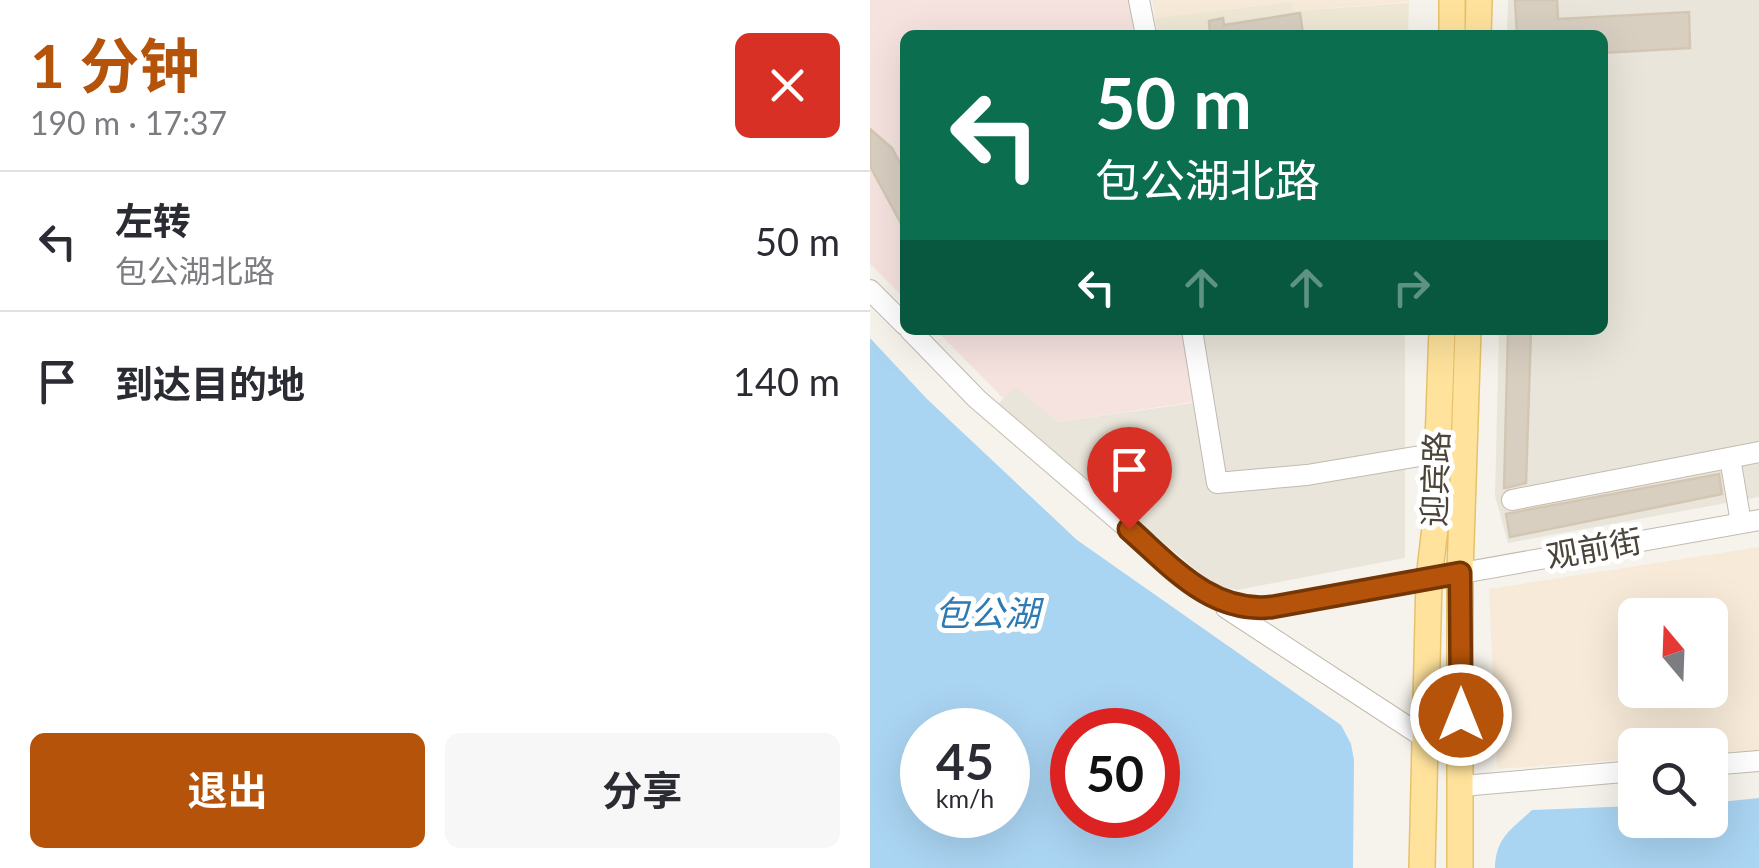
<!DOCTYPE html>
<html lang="zh">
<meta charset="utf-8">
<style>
body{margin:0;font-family:Lato,"Noto Sans SC",sans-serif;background:#f7f7f7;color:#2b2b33;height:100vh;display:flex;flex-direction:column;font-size:38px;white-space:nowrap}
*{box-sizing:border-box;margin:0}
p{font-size:32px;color:#7c7c81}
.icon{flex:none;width:55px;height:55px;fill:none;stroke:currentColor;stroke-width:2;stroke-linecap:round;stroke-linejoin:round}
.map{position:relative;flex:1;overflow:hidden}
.sheet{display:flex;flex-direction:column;background:#fff;width:870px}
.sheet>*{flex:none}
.top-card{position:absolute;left:30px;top:30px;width:708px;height:305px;border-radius:15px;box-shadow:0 10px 40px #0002;background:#0b6e4f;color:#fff;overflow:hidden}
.needle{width:65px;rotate:341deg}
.tools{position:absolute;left:748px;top:598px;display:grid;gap:20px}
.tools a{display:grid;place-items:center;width:110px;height:110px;border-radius:15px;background:#fff;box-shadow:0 10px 40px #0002;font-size:50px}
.speed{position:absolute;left:30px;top:708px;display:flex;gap:20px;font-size:50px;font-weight:700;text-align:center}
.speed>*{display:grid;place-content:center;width:130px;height:130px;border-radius:50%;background:#fff;box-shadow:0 10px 40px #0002;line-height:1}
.speed small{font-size:25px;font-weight:400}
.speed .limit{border:15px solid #d22;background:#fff;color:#111}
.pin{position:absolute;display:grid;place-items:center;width:85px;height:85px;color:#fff;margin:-102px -42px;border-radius:50% 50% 50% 0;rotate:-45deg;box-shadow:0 0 10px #0007}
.pin .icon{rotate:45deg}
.me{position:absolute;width:110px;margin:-55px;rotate:0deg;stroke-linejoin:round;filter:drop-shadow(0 0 8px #0008)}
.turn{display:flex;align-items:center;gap:35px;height:210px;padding:0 30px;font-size:45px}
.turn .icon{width:130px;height:130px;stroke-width:2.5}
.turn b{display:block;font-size:70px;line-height:85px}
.lanes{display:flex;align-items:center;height:95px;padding:0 30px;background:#0003;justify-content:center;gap:50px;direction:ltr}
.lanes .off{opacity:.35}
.round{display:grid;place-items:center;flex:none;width:105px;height:105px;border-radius:15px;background:#f7f7f7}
.headline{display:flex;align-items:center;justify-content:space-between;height:170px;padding:0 30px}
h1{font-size:60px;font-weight:700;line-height:75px;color:#b45309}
.button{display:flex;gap:20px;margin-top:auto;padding:20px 30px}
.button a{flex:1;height:115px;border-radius:15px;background:#b45309;color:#fff;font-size:40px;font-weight:700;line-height:115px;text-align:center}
.button a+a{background:#f7f7f7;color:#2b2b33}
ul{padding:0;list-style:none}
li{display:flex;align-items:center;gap:30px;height:140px;padding:0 30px;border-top:2px solid #e1e1e2}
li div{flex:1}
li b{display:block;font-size:38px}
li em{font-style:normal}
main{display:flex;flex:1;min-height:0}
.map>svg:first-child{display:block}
.residential{fill:#eae5da}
.commercial{fill:#f7ead8;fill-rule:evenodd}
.education{fill:#efe8d6}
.medical{fill:#f6e3e0}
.water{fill:#a9d4f2;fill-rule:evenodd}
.building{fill:#d8cfc1;stroke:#d3c7b4;stroke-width:2.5}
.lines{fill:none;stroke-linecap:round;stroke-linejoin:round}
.minor-casing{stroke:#c2bbae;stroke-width:22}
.major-casing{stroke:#e6c16a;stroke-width:28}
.minor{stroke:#fff;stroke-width:20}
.major{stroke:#ffe39c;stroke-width:25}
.route-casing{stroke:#753606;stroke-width:25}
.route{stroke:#b45309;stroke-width:18}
.labels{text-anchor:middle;stroke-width:10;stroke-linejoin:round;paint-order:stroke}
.street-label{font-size:32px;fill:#4b4439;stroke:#fff}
.water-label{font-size:35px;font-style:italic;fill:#2e7ab2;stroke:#fff}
</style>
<main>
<section class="sheet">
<div class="headline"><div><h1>1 分钟</h1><p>190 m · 17:37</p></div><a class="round" style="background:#d93025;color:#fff"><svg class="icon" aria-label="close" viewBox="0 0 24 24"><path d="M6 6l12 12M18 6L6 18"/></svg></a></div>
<ul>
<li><svg class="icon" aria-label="left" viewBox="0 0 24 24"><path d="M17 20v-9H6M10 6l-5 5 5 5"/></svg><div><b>左转</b><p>包公湖北路</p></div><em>50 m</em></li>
<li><svg class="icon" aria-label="arrive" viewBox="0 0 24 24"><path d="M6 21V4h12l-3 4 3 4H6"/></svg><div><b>到达目的地</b></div><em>140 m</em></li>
</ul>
<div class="button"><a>退出</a><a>分享</a></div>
</section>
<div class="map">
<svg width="889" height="868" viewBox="0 0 889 868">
<rect width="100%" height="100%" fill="#f6f3ec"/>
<path class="residential" d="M638 0H889V497L638 543 625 496 629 330H732V35H637Z
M330 330H535V558L367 590 344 585 128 404 145 386 188 422 337 401Z"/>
<path class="commercial" d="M282 0H539V2L422 11 421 2 285 18Z
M889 547V750L840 753V745H765V759L627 769 619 589ZM765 615H840V690H765Z"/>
<path class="education" d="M421 2 423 11 539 3 538 35H288L285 18Z"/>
<path class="medical" d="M0 0H260L266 35H35V299L0 264Z
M66 330H314L323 402 188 422 146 387 133 398Z"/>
<path class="water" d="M0 338 57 399 207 540 471 725 481 744 484 760 483 868H0ZM52 730H138V815H52ZM202 730H288V815H202Z
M889 798V868H625C626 837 641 830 662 810L765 806V820H840V803Z"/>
<path class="building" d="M645 0H687L688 19 819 12 820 48 732 53V35H647Z
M430 13 433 34 340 35 339 21 353 18 354 25Z
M0 129 22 148 35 172V231L0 166Z
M638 330H661L656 483 636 488H634Z
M849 474 852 494 640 537 636 514Z"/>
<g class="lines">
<defs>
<path id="minor" d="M269 0 276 35
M0 290 35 325
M40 330 107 399 319 581C345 601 368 610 401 607L889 520
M322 330 347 483 437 475 568 453
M860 458 871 523
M642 500 889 452
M356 608 555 738
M840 765 889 761
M592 786 765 771"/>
<path id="major" d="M582 35V0
M608 35 609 0
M552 868 559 579 565 528 572 330
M590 868V573L598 330"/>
</defs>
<use href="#minor" class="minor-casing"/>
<use href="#major" class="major-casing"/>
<use href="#minor" class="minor"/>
<use href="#major" class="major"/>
</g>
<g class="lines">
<defs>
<path id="route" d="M259 529C301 566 341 614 402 607L590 573 591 715"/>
</defs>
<use href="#route" class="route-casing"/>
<use href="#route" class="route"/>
</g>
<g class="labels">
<g class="street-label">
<text transform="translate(566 479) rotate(-88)" y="11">迎宾路</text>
<text transform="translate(724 549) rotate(-10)" y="11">观前街</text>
</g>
<g class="water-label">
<text x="117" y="626">包公湖</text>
</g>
</g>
</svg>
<div class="tools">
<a><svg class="needle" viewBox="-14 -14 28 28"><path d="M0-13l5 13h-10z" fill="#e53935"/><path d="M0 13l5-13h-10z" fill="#7c7c81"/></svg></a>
<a><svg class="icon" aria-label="search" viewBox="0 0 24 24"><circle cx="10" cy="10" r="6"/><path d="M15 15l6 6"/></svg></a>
</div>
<div class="speed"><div>45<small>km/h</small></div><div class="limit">50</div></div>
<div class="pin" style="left:259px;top:529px;background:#d93025"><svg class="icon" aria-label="arrive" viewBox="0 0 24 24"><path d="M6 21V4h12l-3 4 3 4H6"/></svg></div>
<svg class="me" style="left:591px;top:715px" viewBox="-20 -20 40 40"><circle r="17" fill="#b45309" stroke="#fff" stroke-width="3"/><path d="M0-11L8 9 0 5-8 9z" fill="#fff"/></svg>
<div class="top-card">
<div class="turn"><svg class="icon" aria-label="left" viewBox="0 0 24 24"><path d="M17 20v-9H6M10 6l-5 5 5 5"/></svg><div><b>50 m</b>包公湖北路</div></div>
<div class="lanes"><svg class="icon" aria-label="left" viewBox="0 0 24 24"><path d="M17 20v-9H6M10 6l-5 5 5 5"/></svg><svg class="icon off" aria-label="ahead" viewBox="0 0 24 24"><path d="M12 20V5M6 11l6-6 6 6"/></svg><svg class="icon off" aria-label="ahead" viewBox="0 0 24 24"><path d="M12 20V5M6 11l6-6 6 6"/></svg><svg class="icon off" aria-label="right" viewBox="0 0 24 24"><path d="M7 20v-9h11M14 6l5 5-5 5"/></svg></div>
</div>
</div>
</main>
